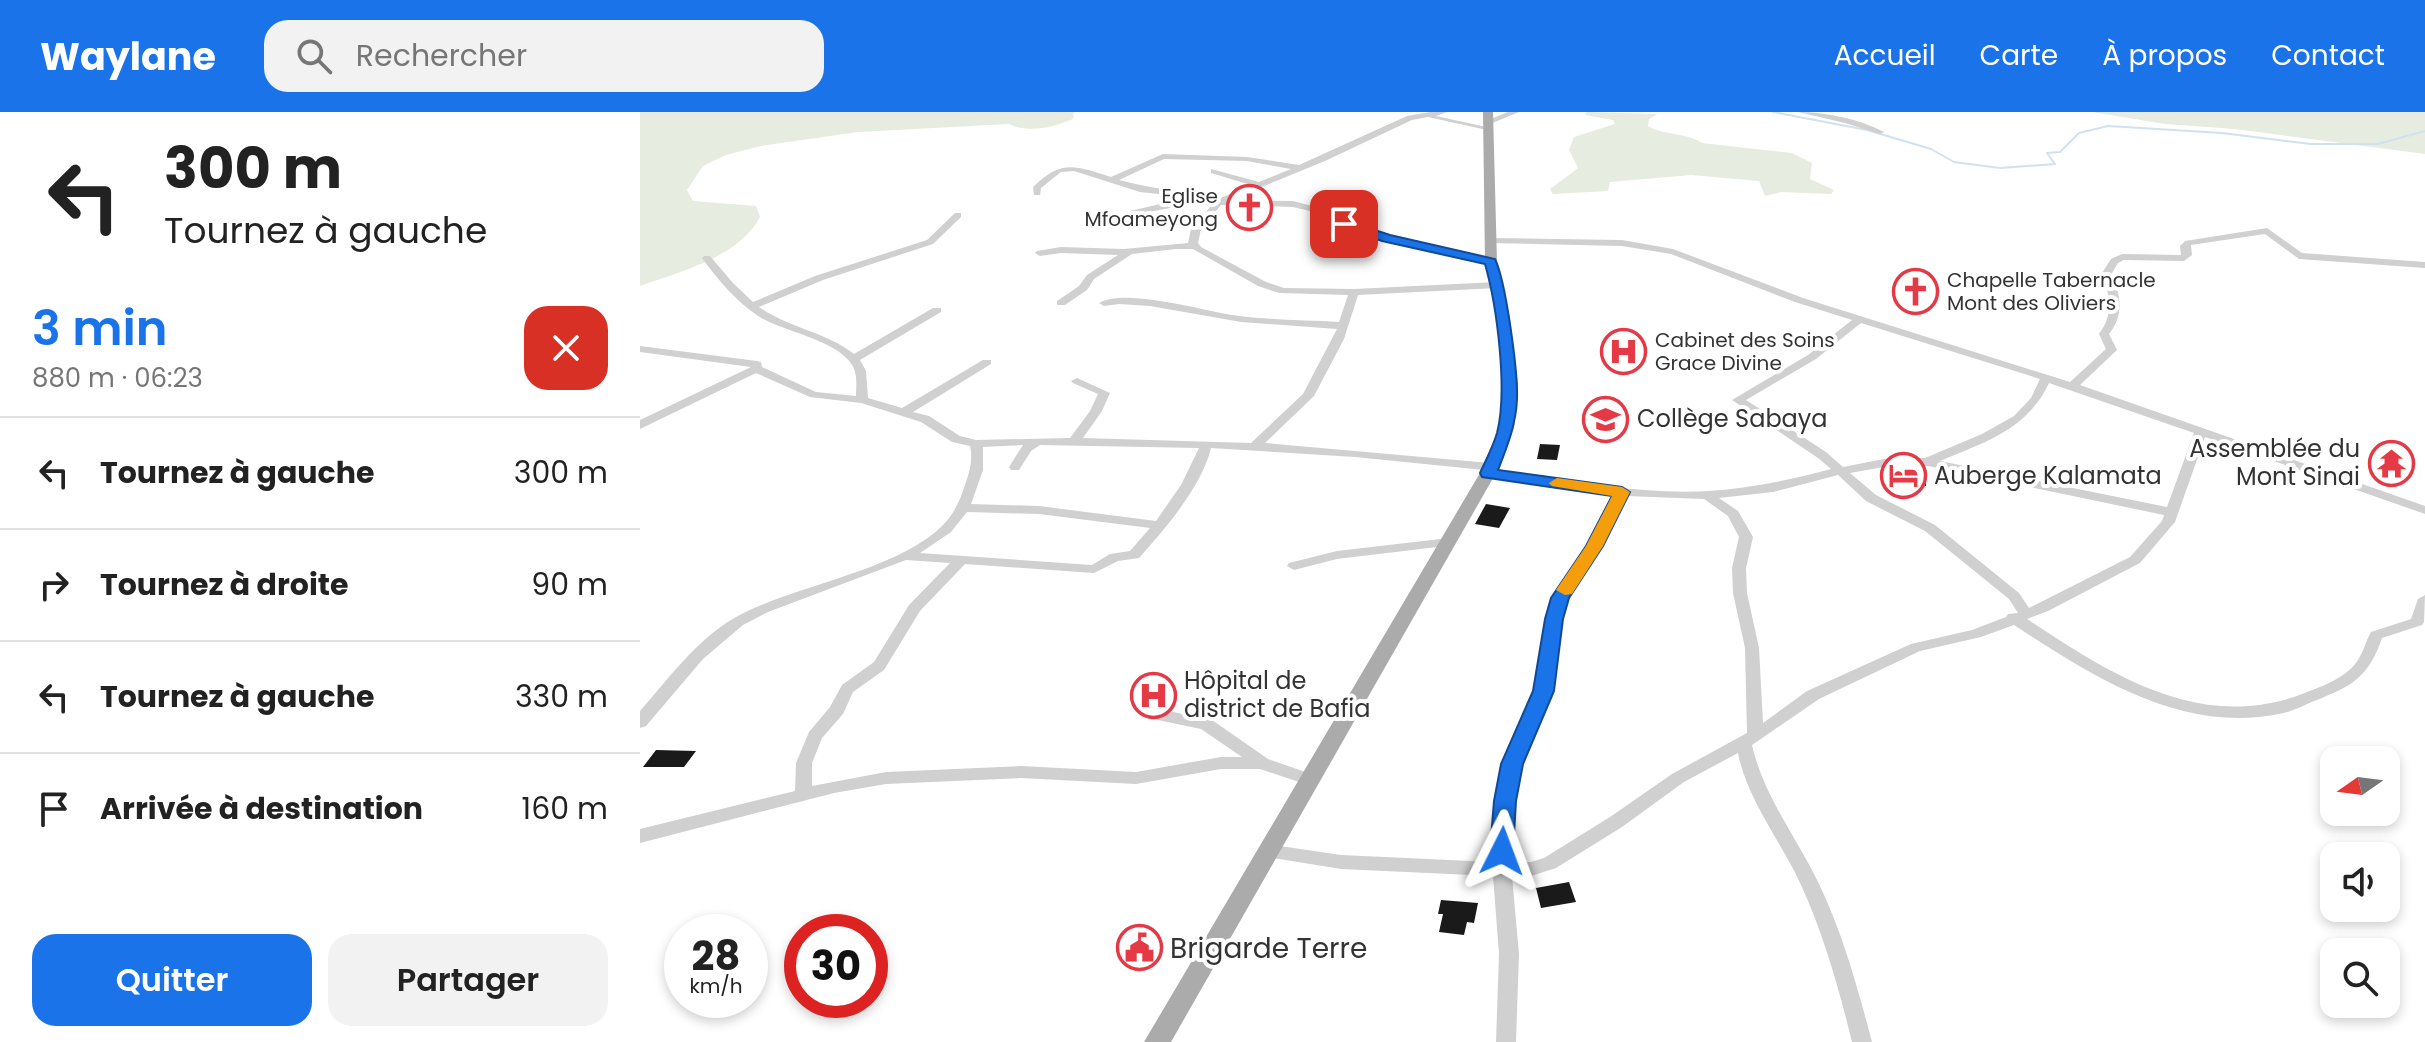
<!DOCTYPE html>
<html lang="fr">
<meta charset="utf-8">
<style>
body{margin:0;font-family:Poppins,sans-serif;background:#f2f2f2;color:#222;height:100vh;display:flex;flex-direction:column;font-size:30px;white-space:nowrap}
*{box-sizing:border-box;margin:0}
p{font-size:26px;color:#767676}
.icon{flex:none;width:44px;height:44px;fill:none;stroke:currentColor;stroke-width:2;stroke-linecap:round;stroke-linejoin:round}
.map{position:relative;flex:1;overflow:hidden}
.side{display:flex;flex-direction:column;background:#fff;width:640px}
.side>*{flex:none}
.hud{background:#fff;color:#222;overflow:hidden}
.needle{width:52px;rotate:256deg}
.controls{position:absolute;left:1680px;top:634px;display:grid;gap:16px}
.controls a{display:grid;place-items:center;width:80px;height:80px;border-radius:16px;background:#fff;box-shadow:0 4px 12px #0003;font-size:40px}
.speed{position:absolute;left:24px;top:802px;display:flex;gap:16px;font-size:40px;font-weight:700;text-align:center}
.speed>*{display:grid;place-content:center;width:104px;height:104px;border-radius:50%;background:#fff;box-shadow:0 4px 12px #0003;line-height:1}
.speed small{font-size:20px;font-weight:400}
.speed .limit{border:12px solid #d22;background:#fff;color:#111}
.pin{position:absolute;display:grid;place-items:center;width:68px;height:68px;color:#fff;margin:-34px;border-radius:16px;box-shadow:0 4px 12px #0006}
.me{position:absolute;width:88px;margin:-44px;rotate:3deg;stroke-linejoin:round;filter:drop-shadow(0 0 6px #0008)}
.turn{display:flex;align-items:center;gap:28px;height:168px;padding:0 32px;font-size:36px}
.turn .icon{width:104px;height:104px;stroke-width:2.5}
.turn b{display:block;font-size:56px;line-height:68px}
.round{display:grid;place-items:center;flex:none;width:84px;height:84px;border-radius:24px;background:#f2f2f2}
.overview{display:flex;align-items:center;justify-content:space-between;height:136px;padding:0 32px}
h1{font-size:48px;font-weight:600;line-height:60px;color:#1a73e8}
.button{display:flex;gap:16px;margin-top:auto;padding:16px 32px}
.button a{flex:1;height:92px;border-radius:24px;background:#1a73e8;color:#fff;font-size:32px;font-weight:600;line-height:92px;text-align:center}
.button a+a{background:#f2f2f2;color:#222}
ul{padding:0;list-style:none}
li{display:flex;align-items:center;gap:24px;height:112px;padding:0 32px;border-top:2px solid #e0e0e0}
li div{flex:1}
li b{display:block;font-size:30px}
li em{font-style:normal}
header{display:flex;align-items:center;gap:48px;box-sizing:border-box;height:112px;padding:0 40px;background:#1a73e8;color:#fff}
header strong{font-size:38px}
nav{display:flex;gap:44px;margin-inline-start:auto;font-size:28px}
.search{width:560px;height:72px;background:#f2f2f2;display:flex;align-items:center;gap:20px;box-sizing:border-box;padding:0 28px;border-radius:24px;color:#767676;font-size:30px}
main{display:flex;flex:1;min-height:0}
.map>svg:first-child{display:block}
.green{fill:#e6ecdf}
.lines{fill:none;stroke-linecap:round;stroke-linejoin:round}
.stream{stroke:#cfe2ee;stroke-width:2}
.building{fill:#1a1a1a}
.minor{fill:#d0d0d0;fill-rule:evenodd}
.major{fill:#ababab;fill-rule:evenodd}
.route{fill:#1a73e8;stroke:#114b97;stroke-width:2}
.slow{fill:#f59e0b}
.labels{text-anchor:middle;stroke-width:8;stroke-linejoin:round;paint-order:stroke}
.far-poi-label{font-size:20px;fill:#333;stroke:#fff;text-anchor:start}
.poi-label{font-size:24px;fill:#333;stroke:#fff;text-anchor:start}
.near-poi-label{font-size:28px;fill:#333;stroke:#fff;text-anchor:start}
</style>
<header>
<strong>Waylane</strong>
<div class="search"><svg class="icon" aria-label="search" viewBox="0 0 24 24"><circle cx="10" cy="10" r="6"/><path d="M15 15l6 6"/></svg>Rechercher</div>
<nav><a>Accueil</a><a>Carte</a><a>À propos</a><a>Contact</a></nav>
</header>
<main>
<section class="side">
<div class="hud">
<div class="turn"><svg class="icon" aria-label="left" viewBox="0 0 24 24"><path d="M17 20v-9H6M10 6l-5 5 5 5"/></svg><div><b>300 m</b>Tournez à gauche</div></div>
</div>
<div class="overview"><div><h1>3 min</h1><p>880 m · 06:23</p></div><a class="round" style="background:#d93025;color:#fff"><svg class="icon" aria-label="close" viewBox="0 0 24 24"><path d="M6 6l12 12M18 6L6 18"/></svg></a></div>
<ul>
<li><svg class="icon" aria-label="left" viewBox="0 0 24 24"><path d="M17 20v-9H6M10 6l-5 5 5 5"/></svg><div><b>Tournez à gauche</b></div><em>300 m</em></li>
<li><svg class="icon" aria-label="right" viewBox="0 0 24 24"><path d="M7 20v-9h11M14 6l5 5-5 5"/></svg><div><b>Tournez à droite</b></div><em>90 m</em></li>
<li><svg class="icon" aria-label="left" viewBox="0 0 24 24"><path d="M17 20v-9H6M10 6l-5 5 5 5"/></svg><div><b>Tournez à gauche</b></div><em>330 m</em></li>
<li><svg class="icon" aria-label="arrive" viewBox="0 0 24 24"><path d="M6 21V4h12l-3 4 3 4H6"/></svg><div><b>Arrivée à destination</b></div><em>160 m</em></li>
</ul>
<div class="button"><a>Quitter</a><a>Partager</a></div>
</section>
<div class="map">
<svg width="1785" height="930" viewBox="0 0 1785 930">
<rect width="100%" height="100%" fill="#fff"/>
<path class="green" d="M0 0H434L433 7C411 16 390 21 368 12L218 20 121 34 86 43 63 54 47 78 53 89 116 94 120 105C98 146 41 159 0 174Z
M947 0 1018 2 1009 7 1008 14C1025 24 1045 20 1062 31L1152 41 1172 51 1170 67 1194 78 1191 82 1141 80 1125 84 1119 69 1051 63 970 70 968 79 913 82 910 77 938 56 929 38 934 25 975 12 973 8 945 3Z
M1452 0H1785V42L1595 17 1525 12Z"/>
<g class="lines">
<path class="stream" d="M1133 0 1227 18 1291 37 1314 50 1360 56 1415 52 1407 41 1420 40 1439 21 1468 14 1582 21 1671 32H1738L1785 19"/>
</g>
<path class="building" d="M900 332 920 333 917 348 897 347Z
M1746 342 1765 348 1757 360 1738 353Z
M1268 357 1286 359V374L1241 368V359Z
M846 392 870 396 859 416 835 412Z
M16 638 56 639 44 655H3Z
M929 770 936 790 901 796 896 776Z
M801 788 838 791 834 811 827 810 824 823 799 820 803 802H798Z
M495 820 518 824 502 852 479 847Z"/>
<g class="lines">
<path class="minor" d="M790 0H807L796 4 851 16 847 18 788 5 772 8 685 49 590 88 653 89 680 96 707 110 749 124 854 148V152L743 128 701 114 674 100 653 95 581 93 561 117 558 131 561 135 626 170 644 176 714 177 857 170 862 173 857 176 718 183 704 227 674 284 625 331 850 351 856 355 853 358C924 368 997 383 1069 379 1111 376 1151 368 1191 357L1178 346 1092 288 1168 243 1212 208 1155 190 1031 142 982 134 849 131 847 129 852 126 982 128 1033 137 1163 186 1430 270 1466 237 1459 222C1474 202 1470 184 1462 161L1471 147 1482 142 1541 143 1540 134 1545 129 1627 116 1662 141 1785 150V156L1659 147 1625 122 1551 133 1552 143 1544 149 1484 148 1478 151 1472 161C1480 183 1485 202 1469 222L1477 238 1440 273 1785 394V402L1565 325 1535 410 1500 451 1408 499 1387 507C1470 562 1560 621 1662 582 1680 575 1703 567 1715 552 1723 543 1725 530 1731 520L1771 507 1778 487 1785 483 1784 510 1782 513 1742 526C1729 565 1711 575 1674 589 1663 594 1651 600 1639 602 1541 622 1452 564 1374 513L1341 525 1280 539 1179 587 1112 633C1123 683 1157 726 1179 772 1203 822 1218 877 1232 930H1212C1199 877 1184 823 1161 773 1141 729 1107 688 1098 641L1044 670 982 715 916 756 891 764H872L879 842 876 930H856L859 842 853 764 701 757 621 744 618 739 621 734 627 732 701 743 853 750V720L864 652 895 579 907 507 913 486 948 434 974 383 848 365 842 361 844 358 715 345 571 336C562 374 525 417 499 446L478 449 454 461 325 452 280 499 244 558 213 580 203 602 182 626 172 651V674L246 660 381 654 496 660 581 645H602L561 617 513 607 511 603 513 599 519 597 572 608 628 647 674 663 676 667 674 671 668 673 620 657H581L496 672 381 666 246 672 194 681 0 731V717L155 679 156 651 169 620 190 595 202 573 234 550 269 493 310 451 266 448 128 500 103 513 63 547 6 614 0 616V599C29 566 57 527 96 505 154 473 258 459 303 413 315 401 321 386 326 370 330 358 333 347 330 334L312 330 281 310 221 291 170 285 116 261 0 317V308L111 255 0 240V234L117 249 121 250 122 255 176 280 216 284C216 274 218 262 212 253 197 228 143 220 118 204 96 189 78 168 62 146L64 144H70L93 171 113 190 175 164 287 128 315 101H321V105L293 132 183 168 119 195C149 216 186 220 214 242L293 196H301V200L220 248 226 259 228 286 262 296 343 248H351V252L273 300 289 304 320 324 336 328 430 326 450 299 458 282 433 271 431 269 437 266 470 281 462 299 443 326 611 331 663 282 697 217 601 210 510 194 479 192 464 194 459 191C486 175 567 200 599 204 632 208 666 208 699 210L708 183 639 181 618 174 553 137H536L492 142 454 167 447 178 425 193H417V189L439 174 447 163 478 143 421 141 400 144 395 141 397 139 421 135 484 137 548 131 551 117 572 93C530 92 488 104 449 118L444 115 446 113 461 106 541 87 528 83 500 80 434 59 421 60 401 76 400 83H394L393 75C422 47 435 54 471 65L523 42 607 45 659 53 767 4ZM524 47 607 49 651 57 619 70 571 57V61L611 73 576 88 550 87 549 84C526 76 503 75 479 68ZM1221 211 1400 267 1391 286 1374 304 1342 322 1285 346H1249L1203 355 1186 340 1106 288 1176 247ZM1409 271 1554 321 1527 395 1300 349C1345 330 1387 318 1409 271ZM383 333 369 355 371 358H379L391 339 400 333 559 336 541 373 516 409 399 394 331 392 343 358V335ZM1249 354H1288L1524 403 1522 409 1490 445 1389 496 1379 481 1295 413 1236 383 1210 361ZM1198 363 1226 389 1285 419 1369 487 1378 501 1368 502 1366 505 1332 518 1271 532 1167 579 1123 611 1119 536 1107 481 1106 456 1113 425 1098 399 1079 386 1133 380ZM986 384 1064 387 1088 404 1099 425 1092 456 1093 481 1105 536 1107 621 1032 662 970 705 904 746 891 750H871V720L880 652 911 579 921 507 927 486 962 434ZM327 400 399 402 510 416 490 439 470 442 452 453 280 441 311 420Z
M868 0H879L850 12 843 10Z
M1158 0C1186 0 1220 7 1244 20L1240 22 1205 11Z
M809 426 816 430 814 433 697 447 654 458 647 454 649 451 697 439Z"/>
<path class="major" d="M843 0H853L857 150 870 207 878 273 874 316 856 361 531 930H504L840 361 859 316 863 273 857 207 845 150Z"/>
</g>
<path class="route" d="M704 108 750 123 855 147C866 170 878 260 877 287 876 313 867 335 858 358L982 375 990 380 963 434 929 486 923 507 914 579 883 652 876 689 873 739 870 745 862 748 854 745 850 739 854 689 861 652 893 579 905 507 911 486 946 434 972 384 842 365 840 361C846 348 853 335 857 321 868 279 857 194 845 152L742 129 700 114 698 112Z"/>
<path class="slow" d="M917 366 982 375 990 380 963 434 932 482 925 483 916 478 946 434 972 384 912 374 909 371Z"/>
<defs>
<symbol id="church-ring" viewBox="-11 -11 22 22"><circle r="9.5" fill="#fff" stroke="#e63946" stroke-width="1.5"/><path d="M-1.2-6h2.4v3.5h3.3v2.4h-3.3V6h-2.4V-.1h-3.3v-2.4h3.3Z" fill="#e63946"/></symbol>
<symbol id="hospital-ring" viewBox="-11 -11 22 22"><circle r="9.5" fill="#fff" stroke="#e63946" stroke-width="1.5"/><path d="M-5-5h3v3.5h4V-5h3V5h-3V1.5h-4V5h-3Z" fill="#e63946"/></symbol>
<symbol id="university-ring" viewBox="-11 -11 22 22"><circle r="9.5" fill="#fff" stroke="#e63946" stroke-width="1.5"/><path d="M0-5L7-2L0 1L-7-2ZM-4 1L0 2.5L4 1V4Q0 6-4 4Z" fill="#e63946"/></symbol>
<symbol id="temple-ring" viewBox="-11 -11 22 22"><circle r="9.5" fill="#fff" stroke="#e63946" stroke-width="1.5"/><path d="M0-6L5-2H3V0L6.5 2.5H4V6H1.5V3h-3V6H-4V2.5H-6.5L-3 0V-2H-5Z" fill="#e63946"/></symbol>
<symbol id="hotel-ring" viewBox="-11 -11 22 22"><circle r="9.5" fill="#fff" stroke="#e63946" stroke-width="1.5"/><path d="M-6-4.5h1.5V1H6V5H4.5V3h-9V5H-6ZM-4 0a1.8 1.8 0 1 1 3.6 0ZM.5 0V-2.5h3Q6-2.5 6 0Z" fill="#e63946"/></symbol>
<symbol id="civic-ring" viewBox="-11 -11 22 22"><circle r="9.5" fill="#fff" stroke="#e63946" stroke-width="1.5"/><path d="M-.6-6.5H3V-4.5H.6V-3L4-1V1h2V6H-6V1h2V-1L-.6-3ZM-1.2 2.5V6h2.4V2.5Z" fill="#e63946"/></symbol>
</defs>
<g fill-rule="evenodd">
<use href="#church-ring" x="584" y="70" width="51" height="51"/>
<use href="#church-ring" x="1250" y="154" width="51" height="51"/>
<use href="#hospital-ring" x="958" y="214" width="51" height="51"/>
<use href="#university-ring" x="940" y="282" width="51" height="51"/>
<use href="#temple-ring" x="1726" y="326" width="51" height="51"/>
<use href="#hotel-ring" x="1238" y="338" width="51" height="51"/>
<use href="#hospital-ring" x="488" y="558" width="51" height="51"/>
<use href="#civic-ring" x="474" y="810" width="51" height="51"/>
</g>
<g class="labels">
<g class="far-poi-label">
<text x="578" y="91" text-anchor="end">Eglise<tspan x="578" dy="23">Mfoameyong</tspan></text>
<text x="1307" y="175">Chapelle Tabernacle<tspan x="1307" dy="23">Mont des Oliviers</tspan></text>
<text x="1015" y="235">Cabinet des Soins<tspan x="1015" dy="23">Grace Divine</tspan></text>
</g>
<g class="poi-label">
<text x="997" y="315">Collège Sabaya</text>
<text x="1720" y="345" text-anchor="end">Assemblée du<tspan x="1720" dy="28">Mont Sinai</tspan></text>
<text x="1294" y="372">Auberge Kalamata</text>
<text x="544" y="577">Hôpital de<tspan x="544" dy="28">district de Bafia</tspan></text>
</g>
<g class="near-poi-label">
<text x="530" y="846">Brigarde Terre</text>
</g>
</g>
</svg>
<div class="controls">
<a><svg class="needle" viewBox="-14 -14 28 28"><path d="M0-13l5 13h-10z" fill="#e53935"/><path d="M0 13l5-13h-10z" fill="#767676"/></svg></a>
<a><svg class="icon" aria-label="sound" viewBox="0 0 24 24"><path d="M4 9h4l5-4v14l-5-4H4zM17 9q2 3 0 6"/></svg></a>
<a><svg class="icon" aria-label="search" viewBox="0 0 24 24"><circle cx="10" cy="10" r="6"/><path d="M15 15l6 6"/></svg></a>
</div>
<div class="speed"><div>28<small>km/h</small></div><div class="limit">30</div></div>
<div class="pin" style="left:704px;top:112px;background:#d93025"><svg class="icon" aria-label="arrive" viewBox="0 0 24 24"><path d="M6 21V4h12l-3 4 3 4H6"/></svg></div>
<svg class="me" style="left:862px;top:739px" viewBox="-20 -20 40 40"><path d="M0-17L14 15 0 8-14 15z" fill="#1a73e8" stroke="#fff" stroke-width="4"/></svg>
</div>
</main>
